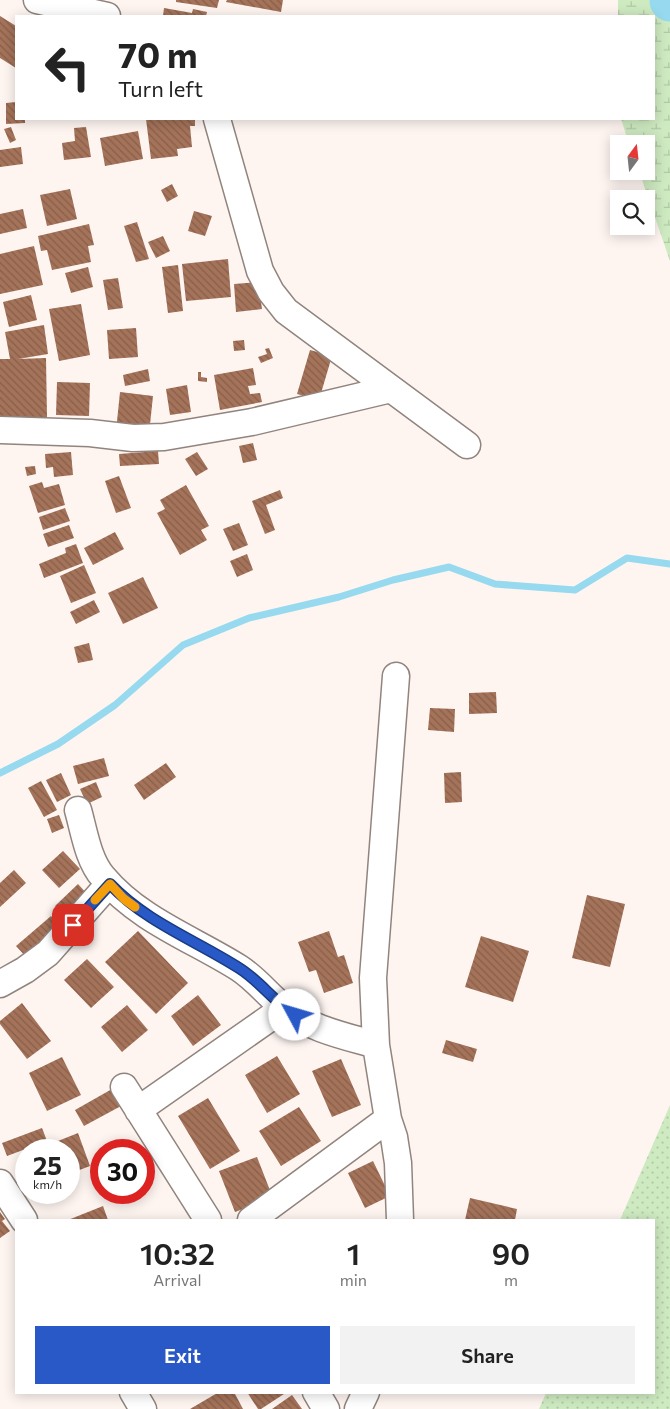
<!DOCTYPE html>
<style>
body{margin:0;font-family:Commissioner,sans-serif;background:#f2f2f2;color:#222;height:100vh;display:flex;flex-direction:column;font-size:19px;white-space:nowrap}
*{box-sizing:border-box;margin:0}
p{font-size:16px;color:#767676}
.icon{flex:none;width:28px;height:28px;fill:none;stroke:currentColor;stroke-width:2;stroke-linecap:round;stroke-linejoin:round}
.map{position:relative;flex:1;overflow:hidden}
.panel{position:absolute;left:15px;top:1219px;width:640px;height:175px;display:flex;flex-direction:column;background:#fff;border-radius:0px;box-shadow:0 2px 12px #0003}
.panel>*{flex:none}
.guide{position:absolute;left:15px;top:15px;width:640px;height:105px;border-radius:0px;box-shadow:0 2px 12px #0003;background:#fff;color:#222;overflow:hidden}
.needle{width:32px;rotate:15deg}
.controls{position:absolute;left:610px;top:135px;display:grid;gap:10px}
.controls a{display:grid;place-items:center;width:45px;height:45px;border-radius:0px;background:#fff;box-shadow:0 2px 12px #0003;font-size:25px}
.speed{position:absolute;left:15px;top:1139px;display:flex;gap:10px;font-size:25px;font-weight:700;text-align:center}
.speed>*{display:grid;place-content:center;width:65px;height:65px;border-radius:50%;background:#fff;box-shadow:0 2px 12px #0003;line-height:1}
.speed small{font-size:12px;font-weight:400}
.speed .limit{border:8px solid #d22;background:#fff;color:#111}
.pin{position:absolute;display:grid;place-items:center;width:42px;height:42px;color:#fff;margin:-21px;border-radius:10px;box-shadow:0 2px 8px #0006}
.me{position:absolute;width:55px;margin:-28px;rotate:309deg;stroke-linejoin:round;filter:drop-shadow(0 0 4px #0008)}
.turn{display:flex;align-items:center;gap:18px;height:105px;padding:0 20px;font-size:22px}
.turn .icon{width:65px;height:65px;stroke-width:2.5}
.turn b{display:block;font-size:35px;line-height:42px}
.eta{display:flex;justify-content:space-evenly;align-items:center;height:85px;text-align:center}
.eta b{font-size:30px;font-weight:600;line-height:35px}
.cta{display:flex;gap:10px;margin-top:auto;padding:10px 20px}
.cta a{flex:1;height:58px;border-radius:0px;background:#2859c7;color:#fff;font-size:20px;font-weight:600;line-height:58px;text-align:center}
.cta a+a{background:#f2f2f2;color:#222}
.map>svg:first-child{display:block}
.grass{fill:url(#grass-dots)}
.wetland{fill:url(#wetland-marsh)}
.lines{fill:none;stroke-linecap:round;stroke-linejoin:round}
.stream{stroke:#97daef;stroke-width:7}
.river{stroke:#97daef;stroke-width:41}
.building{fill:url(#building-back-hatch)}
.street-casing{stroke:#91847e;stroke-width:29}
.street{stroke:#fff;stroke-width:26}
.route-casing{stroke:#1a3a81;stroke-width:12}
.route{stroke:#2859c7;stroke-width:9}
.slow{stroke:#f59e0b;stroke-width:9}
</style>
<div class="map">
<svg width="670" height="1409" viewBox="0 0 670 1409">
<defs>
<pattern id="grass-dots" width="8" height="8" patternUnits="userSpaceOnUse" patternTransform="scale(1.25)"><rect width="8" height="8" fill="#ceeac1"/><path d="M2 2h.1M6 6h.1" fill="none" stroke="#b1c9a6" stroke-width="1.8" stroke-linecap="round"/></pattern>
<pattern id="wetland-marsh" width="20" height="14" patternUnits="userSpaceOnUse" patternTransform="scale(1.25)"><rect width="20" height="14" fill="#ceeac1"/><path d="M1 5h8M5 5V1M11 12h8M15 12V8" fill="none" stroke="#b1c9a6"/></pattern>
<pattern id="building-back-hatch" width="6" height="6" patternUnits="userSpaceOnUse" patternTransform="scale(1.25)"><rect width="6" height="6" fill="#a5735a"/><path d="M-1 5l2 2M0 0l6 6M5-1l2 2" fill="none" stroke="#875f4a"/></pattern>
</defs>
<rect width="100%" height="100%" fill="#fef5f1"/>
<path class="grass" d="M670 1105V1409H539L546 1393 654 1392V1220H620Z"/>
<path class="wetland" d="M618 0H670V261L639 171H646V144H629L622 122 621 119H654V16H618Z"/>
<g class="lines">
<path class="stream" d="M0 773 58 744 115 705 183 645 249 618 339 597 393 580 449 567 495 584 575 590 627 558 670 564"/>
<path class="river" d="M670 0V1"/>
</g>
<path class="building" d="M176 0H219L217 8 176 2Z
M227 0H283L281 12 226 2Z
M164 8 192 13 193 9 207 12 206 16H163Z
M0 16 16 26V68L0 58Z
M16 102V119H25V123L6 124V103Z
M146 119H195V126H190L192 147 177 149 178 156 151 159Z
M11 127 16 140 10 143 4 129Z
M86 127 91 157 64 160 62 143 75 141 74 128Z
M138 131 143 159 105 166 100 138Z
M21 147 23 164 0 167V150Z
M172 184 178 196 167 202 161 190Z
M70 189 77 219 47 226 40 195Z
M23 209 27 228 0 234V214Z
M194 211 212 216 205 236 188 231Z
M137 222 149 259 136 262 124 226Z
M89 224 94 245 88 246 91 262 52 270 47 250 41 251 38 236Z
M163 236 170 251 156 258 148 242Z
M34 246 43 285 0 294V254Z
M228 259 231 297 186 301 182 264Z
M178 265 183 311 168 313 162 267Z
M88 267 93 287 71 293 65 273Z
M118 278 123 308 108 310 103 280Z
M258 282 262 309 236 312 234 284Z
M31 295 37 320 9 327 3 302Z
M81 304 90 355 59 361 49 309Z
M44 325 48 354 18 359 46 358 47 417 0 418V359H10L5 332Z
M136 328 138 357 109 359 107 330Z
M244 340 245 350 234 351 233 341Z
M269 348 273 358 261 363 258 357 267 354 265 349Z
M310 350 332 356 319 400 297 394Z
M253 368 256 385 248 386 250 394 260 393 262 402 220 410 214 375Z
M148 369 150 381 125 386 123 375Z
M198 372H201V377L207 378V382L198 381Z
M57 382 90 383 89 416 56 415Z
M187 385 191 412 170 415 166 389Z
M120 392 153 396 149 434 116 431Z
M253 443 257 460 243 463 239 446Z
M158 451 159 464 120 466 119 454Z
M71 452 73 475 54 477 53 467 46 468 45 454Z
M197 452 208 469 196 476 185 459Z
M35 466 36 474 27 476 25 467Z
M119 476 131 508 116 513 105 481Z
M42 482 44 488 59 484 65 505 38 513 29 486Z
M186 485 209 526 201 530 207 540 180 555 157 513 165 509 160 500Z
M280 490 283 498 266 505 275 530 265 534 252 501Z
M65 508 70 521 43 530 39 517Z
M239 523 248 545 233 551 223 529Z
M69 525 74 538 48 547 43 534Z
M115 532 124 549 93 565 84 548Z
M76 544 83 563 44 578 39 564 66 553 65 548Z
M247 554 253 570 237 577 230 561Z
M84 565 96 593 71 603 60 576Z
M143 577 158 608 123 624 108 593Z
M94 600 100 612 76 624 70 612Z
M89 643 93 660 78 663 74 647Z
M496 692 497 713 469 714V693Z
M430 708 455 709 454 732 428 730Z
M104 758 109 776 78 784 73 766Z
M166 763 176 777 144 800 134 785Z
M461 772 462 802 445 803 444 773Z
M61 773 71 795 57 802 46 780Z
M41 781 57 810 44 817 28 788Z
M96 782 102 797 87 804 80 789Z
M59 815 64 828 52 833 47 819Z
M63 851 80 869 59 888 42 870Z
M14 870 26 883 0 907V883Z
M78 884 88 895 65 916 55 906Z
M587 895 625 904 610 967 572 958Z
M51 916 61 928 27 958 16 946Z
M138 931 188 983 156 1014 105 962Z
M329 931 338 957 344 955 353 983 324 993 316 970 309 972 298 942Z
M481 936 529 951 513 1002 465 987Z
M87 959 114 987 91 1008 64 980Z
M198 995 221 1025 193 1046 171 1016Z
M22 1003 51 1041 27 1059 0 1024V1021Z
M127 1005 148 1030 122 1052 101 1027Z
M446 1040 477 1049 473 1062 442 1053Z
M277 1056 300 1094 267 1113 245 1075Z
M62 1057 81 1095 47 1111 29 1073Z
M341 1059 361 1105 332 1117 312 1071Z
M112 1089 121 1106 84 1126 75 1110Z
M208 1098 240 1151 210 1169 178 1116Z
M299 1107 321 1141 281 1166 259 1131Z
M42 1128 47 1141 7 1156 2 1143Z
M78 1133 90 1166 69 1174V1150H55L53 1143Z
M257 1157 273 1198 235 1212 219 1171Z
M373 1161 390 1196 365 1208 348 1173Z
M470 1198 517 1209 515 1220H465Z
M103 1206 108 1220H68Z
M0 1212 5 1219 2 1221 10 1231 0 1238Z
M219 1392H234L243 1409H190Z
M247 1392H287L261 1409H258Z
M292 1395 302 1409H272Z"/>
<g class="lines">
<defs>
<path id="street" d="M37 0 107 16
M217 119 260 271 271 292 286 311 467 445
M0 430 90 433 133 438 164 437 252 422 391 389
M396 676 373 978 376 1045 388 1119 394 1137 398 1163 400 1220
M78 810C84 831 88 860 103 877 139 920 193 939 239 968 256 979 268 995 284 1008 310 1029 345 1036 376 1045
M0 984 25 970 48 953 109 884
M124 1087 208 1220
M138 1110 284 1008
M0 1183 24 1220
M251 1220 388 1119
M133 1392 143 1409
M316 1392 326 1409
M358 1409 366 1392"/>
</defs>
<use href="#street" class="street-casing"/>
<use href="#street" class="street"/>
</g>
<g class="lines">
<defs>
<path id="route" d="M73 925 110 884C146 922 195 940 239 968 260 981 274 1002 295 1015"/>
</defs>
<use href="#route" class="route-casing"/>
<use href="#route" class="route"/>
<path class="slow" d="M95 900 110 884 124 899 135 907"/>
</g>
</svg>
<div class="controls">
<a><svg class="needle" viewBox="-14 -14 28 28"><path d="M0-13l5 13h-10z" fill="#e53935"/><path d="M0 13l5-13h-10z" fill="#767676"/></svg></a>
<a><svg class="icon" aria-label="search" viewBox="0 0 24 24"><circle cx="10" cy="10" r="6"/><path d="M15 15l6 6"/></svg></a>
</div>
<div class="speed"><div>25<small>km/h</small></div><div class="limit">30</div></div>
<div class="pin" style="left:73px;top:925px;background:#d93025"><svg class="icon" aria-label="arrive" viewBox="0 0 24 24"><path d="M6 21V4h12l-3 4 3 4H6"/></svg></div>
<svg class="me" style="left:295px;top:1015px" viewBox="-20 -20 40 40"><circle r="19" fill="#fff"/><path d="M0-13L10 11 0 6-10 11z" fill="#2859c7"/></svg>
<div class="guide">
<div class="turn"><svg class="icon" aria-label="left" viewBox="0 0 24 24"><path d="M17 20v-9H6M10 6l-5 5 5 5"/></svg><div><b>70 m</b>Turn left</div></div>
</div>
<section class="panel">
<div class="eta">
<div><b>10:32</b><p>Arrival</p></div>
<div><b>1</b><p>min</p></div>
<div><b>90</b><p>m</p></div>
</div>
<div class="cta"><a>Exit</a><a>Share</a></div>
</section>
</div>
